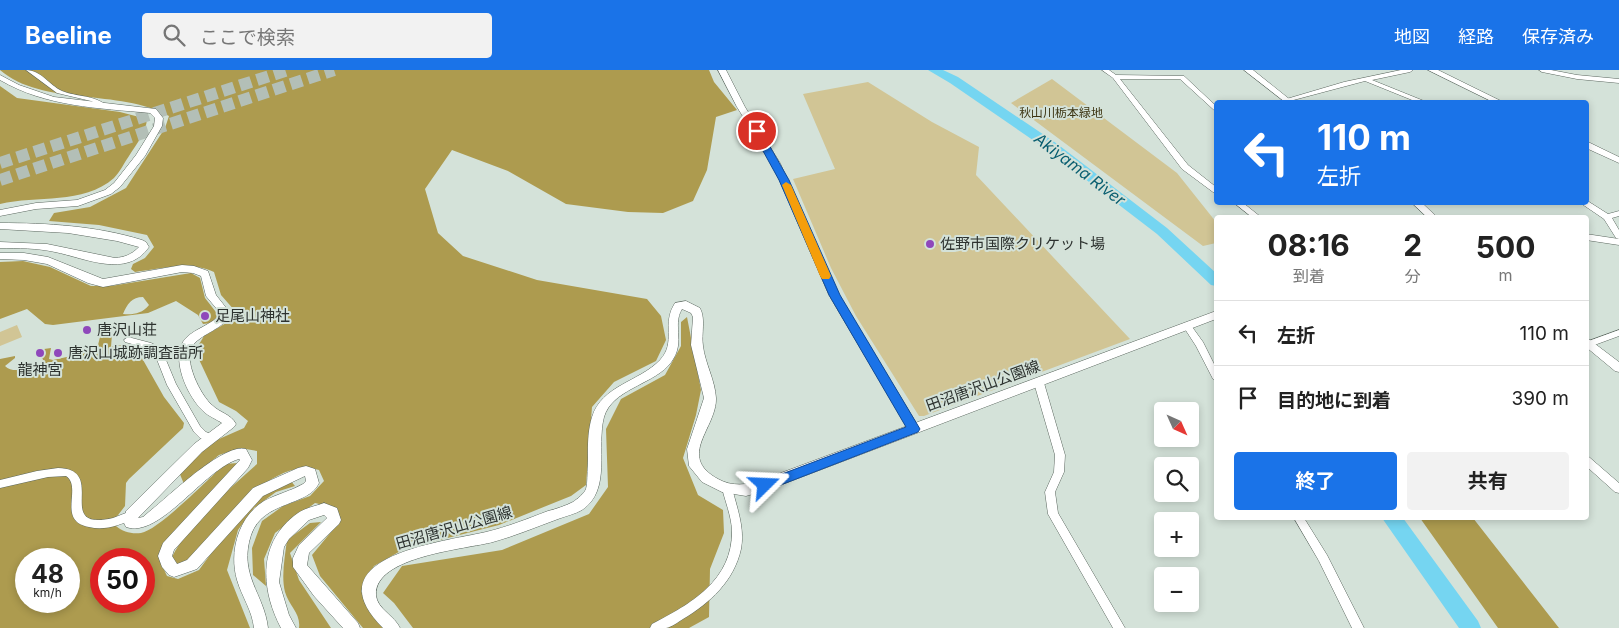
<!DOCTYPE html>
<html lang="ja">
<meta charset="utf-8">
<style>
body{margin:0;font-family:Inter,"Noto Sans JP",sans-serif;background:#f2f2f2;color:#222;height:100vh;display:flex;flex-direction:column;font-size:19px;white-space:nowrap}
*{box-sizing:border-box;margin:0}
p{font-size:16px;color:#767676}
.icon{flex:none;width:28px;height:28px;fill:none;stroke:currentColor;stroke-width:2;stroke-linecap:round;stroke-linejoin:round}
.map{position:relative;flex:1;overflow:hidden}
.panel{position:absolute;left:1214px;top:145px;width:375px;height:305px;display:flex;flex-direction:column;background:#fff;border-radius:5px;box-shadow:0 2px 8px #0003}
.panel>*{flex:none}
.banner{position:absolute;left:1214px;top:30px;width:375px;height:105px;border-radius:5px;box-shadow:0 2px 8px #0003;background:#1a73e8;color:#fff;overflow:hidden}
.needle{width:32px;rotate:135deg}
.tools{position:absolute;left:1154px;top:332px;display:grid;gap:10px}
.tools a{display:grid;place-items:center;width:45px;height:45px;border-radius:5px;background:#fff;box-shadow:0 2px 8px #0003;font-size:25px}
.speed{position:absolute;left:15px;top:478px;display:flex;gap:10px;font-size:25px;font-weight:700;text-align:center}
.speed>*{display:grid;place-content:center;width:65px;height:65px;border-radius:50%;background:#fff;box-shadow:0 2px 8px #0003;line-height:1}
.speed small{font-size:12px;font-weight:400}
.speed .limit{border:8px solid #d22;background:#fff;color:#111}
.pin{position:absolute;display:grid;place-items:center;width:42px;height:42px;color:#fff;margin:-21px;border:2px solid #fff;border-radius:50%;box-shadow:0 1px 5px #0007}
.me{position:absolute;width:55px;margin:-28px;rotate:69deg;stroke-linejoin:round;filter:drop-shadow(0 0 4px #0008)}
.turn{display:flex;align-items:center;gap:18px;height:105px;padding:0 20px;font-size:22px}
.turn .icon{width:65px;height:65px;stroke-width:2.5}
.turn b{display:block;font-size:35px;line-height:42px}
.eta{display:flex;justify-content:space-evenly;align-items:center;height:85px;text-align:center}
.eta b{font-size:30px;font-weight:700;line-height:35px}
.button{display:flex;gap:10px;margin-top:auto;padding:10px 20px}
.button a{flex:1;height:58px;border-radius:5px;background:#1a73e8;color:#fff;font-size:20px;font-weight:700;line-height:58px;text-align:center}
.button a+a{background:#f2f2f2;color:#222}
ul{padding:0;list-style:none}
li{display:flex;align-items:center;gap:15px;height:65px;padding:0 20px;border-top:1px solid #e0e0e0}
li div{flex:1}
li b{display:block;font-size:19px}
li em{font-style:normal}
header{display:flex;align-items:center;gap:30px;box-sizing:border-box;height:70px;padding:0 25px;background:#1a73e8;color:#fff}
header strong{font-size:24px}
nav{display:flex;gap:28px;margin-inline-start:auto;font-size:18px}
.search{width:350px;height:45px;background:#f2f2f2;display:flex;align-items:center;gap:12px;box-sizing:border-box;padding:0 18px;border-radius:5px;color:#767676;font-size:19px}
.map>svg:first-child{display:block}
.green{fill:#d1c595}
.forest{fill:#ad9b4f;fill-rule:evenodd}
.lines{fill:none;stroke-linecap:round;stroke-linejoin:round}
.river{fill:#75d5f1;fill-rule:evenodd}
.motorway-tunnel{stroke:#b3bfb7;stroke-width:12;stroke-dasharray:12 6;stroke-linecap:butt}
.minor-casing{stroke:#5b675f;stroke-width:1}
.tertiary-casing{stroke:#5b675f;stroke-width:1}
.secondary-casing{stroke:#5b675f;stroke-width:1}
.minor{fill:#fff;fill-rule:evenodd}
.tertiary{fill:#fff;fill-rule:evenodd}
.secondary{fill:#fff;fill-rule:evenodd}
.route{fill:#1a73e8;stroke:#114b97}
.slow{fill:#f59e0b}
.poi-dot{fill:#8f48bb;stroke:#d4e2d9;stroke-width:2}
.labels{text-anchor:middle;stroke-width:4;stroke-linejoin:round;paint-order:stroke}
.far-park-label{font-size:12px;fill:#3d3513;stroke:#d4e2d9}
.poi-label{font-size:15px;fill:#2d322f;stroke:#d4e2d9;text-anchor:start}
.street-label{font-size:15px;fill:#2d322f;stroke:#d4e2d9}
.water-label{font-size:16px;font-style:italic;fill:#095e70;stroke:#d4e2d9}
</style>
<header>
<strong>Beeline</strong>
<div class="search"><svg class="icon" aria-label="search" viewBox="0 0 24 24"><circle cx="10" cy="10" r="6"/><path d="M15 15l6 6"/></svg>ここで検索</div>
<nav><a>地図</a><a>経路</a><a>保存済み</a></nav>
</header>
<div class="map">
<svg width="1619" height="558" viewBox="0 0 1619 558">
<rect width="100%" height="100%" fill="#d4e2d9"/>
<path class="green" d="M1052 9 1177 103 1216 152V173L1203 176 1011 33Z
M868 12 932 52 979 77 976 105 1130 269 924 346H919L856 246 831 198 793 109 835 99 803 24Z
M17 255 22 267 0 276V262Z"/>
<path class="forest" d="M0 0H709L714 12 737 40 716 47 707 100 693 131 663 143 628 142 566 134 508 101 452 80 425 119 438 163 463 186 537 210 647 229 661 246 666 270 656 291 614 312 592 337 586 415 571 426 499 455 404 479 374 496 361 521 370 542 384 558H363L320 506 312 485 341 450 336 438 315 433 275 463 264 489 266 516 253 505 252 478 262 451 283 436 310 426 324 411 319 400C314 399 308 397 303 398 259 402 219 458 190 488L178 495 172 487C189 453 229 419 257 394V381L240 378 219 385 184 414 179 402 210 373 244 358 248 351 236 341 219 332 195 281 204 266 233 249 235 241 221 225 214 202C190 191 161 199 135 202L131 199 133 194 145 188 154 177 147 165 99 155 49 151 54 143 90 137 126 118 165 58 169 46C119 18 43 37 0 0Z
M0 16 17 28 120 42 147 49C146 63 137 73 129 86 124 93 120 102 114 108 83 135 37 125 0 134Z
M23 191 50 197 91 216H111L191 203 200 208 205 228 219 246 211 253 203 254 198 245 176 231 148 243 53 255 45 254 27 239 0 249V192ZM143 227 149 235C142 244 132 245 123 244 127 234 132 227 143 227Z
M687 247 701 320 696 345 683 388 698 425 723 440 724 463 710 499 709 547 689 558H413L394 533 383 523 402 496 502 480 589 444 608 417 606 359 621 329 665 305 681 276V252Z
M112 264 111 277 123 275 124 278H130L138 281 164 327 184 353 183 358 129 409 126 413 125 436 115 449 116 456C123 462 131 464 141 463 159 460 209 408 225 394L238 393 167 469 159 489 167 506 178 509 199 500 226 463 265 422 290 410 295 416 276 422 254 438 238 460 227 500 250 558H0V289L15 286V288L5 296C14 305 32 297 42 293L43 289 36 284 37 280 51 278 49 289 53 290 94 281 97 279 100 267ZM26 489H69V531H26ZM101 489H144V531H101Z
M1420 448H1473L1559 558H1498Z
M321 452 290 483 299 510 331 558H299C301 543 289 536 285 522 281 506 285 486 287 470L310 453Z"/>
<g class="lines">
<path class="river" d="M928 0H943L958 7 1056 73 1167 158 1216 203V216L1211 215 1157 164 1046 79 950 13Z
M1382 448H1403L1478 551 1481 558H1459Z"/>
<path class="motorway-tunnel" d="M0 93 288 0
M0 110 334 0"/>
<defs>
<path id="minor" d="M26 0C41 0 49 15 62 21 77 27 94 25 106 35L103 37 91 31 57 23Z
M1102 0H1109L1116 5 1184 6 1216 36V41L1214 40 1180 9H1120L1188 95 1216 117V122H1213L1182 99 1113 8Z
M1401 0H1413L1410 2 1372 10 1424 31 1425 32H1417L1365 11 1286 32 1283 30 1344 12Z
M1539 0H1551L1577 5 1619 9V13L1577 9 1542 2Z
M1586 130 1608 144 1619 141V146L1612 148 1619 160V169L1616 168 1604 149 1582 134V132H1586Z
M1233 132H1242L1262 148H1253Z
M1187 253 1190 254 1203 272 1216 298V310L1213 309 1196 276 1183 256Z
M1619 260V266L1589 277 1586 276V272Z
M128 267 151 273 161 278 176 314 200 356 206 362 213 365 215 368 213 371 210 372 200 368 194 362 167 315 154 282 146 278 125 272 124 270Z
M1039 310 1042 311 1044 313 1065 385 1064 402 1055 422 1058 443 1125 558H1113L1048 444 1045 422 1054 402 1055 385 1034 313 1036 311Z
M1586 386 1589 387 1619 413V423L1615 422 1586 396Z
M58 398C109 399 52 462 113 448 119 446 125 443 131 441L135 442 136 445 135 448C120 455 105 461 89 457 56 451 83 417 66 406L48 407 0 418V410L37 401Z
M727 414 731 415 732 418C737 438 745 458 741 479 734 511 710 533 683 549 678 552 672 557 666 558 661 558 655 558 650 558L652 554C691 534 733 510 732 460 731 445 725 431 722 418L723 415Z
M1294 448H1304L1327 485 1364 558H1352L1319 491Z"/>
<path id="tertiary" d="M718 0H726L745 37 780 93 839 225 918 356 919 359 918 362 914 363 910 362 829 225 772 93 737 37Z
M1244 0H1253L1293 32H1285Z
M1411 132H1421L1438 148H1428Z
M1586 267 1619 292V302L1615 301 1586 277Z"/>
<path id="secondary" d="M1428 0H1438L1503 32H1493Z
M0 5 19 15 54 27 156 39 163 48 162 56 145 86 120 117 111 124 78 136 36 139 0 146V140L36 133 77 130 105 120 114 113 136 85 154 56 155 48 150 43C99 38 46 37 0 10Z
M1586 71 1619 87V93L1586 78Z
M0 153C47 153 97 156 142 170L146 172 149 177C127 209 85 188 55 182 37 178 18 178 0 178V172L47 174 115 188C125 187 131 185 139 177L117 171 68 163 0 159Z
M1586 164 1619 169V175L1586 170Z
M0 183H24L48 187 103 209 182 195 194 196 208 201 216 225 231 244C222 260 204 262 193 275 182 289 201 326 212 335 220 343 231 344 236 354L234 357 202 382 138 448 143 447 150 441C168 427 224 372 246 379L252 390 248 398 174 480 172 486 177 494 187 490 253 418 298 398 306 396 315 399 319 413C308 437 263 430 251 465 238 505 264 523 268 558H254C252 540 242 527 237 510 229 482 238 447 264 431 277 424 291 421 303 414L306 411 305 406 263 426 197 499 174 507 169 505 162 497 158 486 163 473 240 390 239 389C204 399 160 469 126 457L124 453 126 441 194 374 222 353C216 349 208 346 203 341 187 326 169 286 186 268 196 258 211 255 221 244L206 226 201 206 193 203 182 202 103 217 88 213 47 194 24 190 0 189Z
M686 231 700 238C706 250 701 263 703 276 705 293 715 310 716 328 717 358 676 386 718 409 732 417 748 415 762 410L1216 241V249L770 419 746 426 722 422 702 412 689 396 687 379 704 328 691 275 693 247 691 243 682 239C671 257 688 274 668 296 650 315 612 320 604 347 596 377 612 420 582 440 575 444 566 446 558 449 536 457 515 466 493 472 467 479 374 486 376 525 377 539 395 546 400 558H383C311 486 443 472 486 462 507 457 527 449 548 441 556 439 565 436 573 432 577 429 584 424 586 419 588 412 587 403 588 396 588 380 587 363 592 347 602 315 639 312 660 290 677 272 661 254 675 233Z
M324 433 337 438 341 450 339 454 309 483 307 495 358 553 360 558H343L314 526 293 497V488L299 475 327 448 324 445 309 450 289 469 284 477 279 512 289 545 296 558H281C260 518 258 471 298 443 305 438 316 436 324 433Z"/>
</defs>
<use href="#minor" class="minor-casing"/>
<use href="#tertiary" class="tertiary-casing"/>
<use href="#secondary" class="secondary-casing"/>
<use href="#minor" class="minor"/>
<use href="#tertiary" class="tertiary"/>
<use href="#secondary" class="secondary"/>
</g>
<path class="route" d="M754 59H760L789 110 840 225 920 359 918 362 765 421 761 419 759 415 761 412 906 357 829 225 779 110 752 61Z"/>
<path class="slow" d="M786 112 791 115 831 206 829 209H822L820 206 782 115Z"/>
<g class="poi-dot">
<circle cx="930" cy="174" r="5"/>
<circle cx="205" cy="246" r="5"/>
<circle cx="87" cy="260" r="5"/>
<circle cx="40" cy="283" r="5"/>
<circle cx="58" cy="283" r="5"/>
</g>
<g class="labels">
<g class="far-park-label">
<text x="1061" y="47">秋山川栃本緑地</text>
</g>
<g class="poi-label">
<text x="940" y="179">佐野市国際クリケット場</text>
<text x="215" y="251">足尾山神社</text>
<text x="97" y="265">唐沢山荘</text>
<text x="68" y="288">唐沢山城跡調査詰所</text>
<text x="40" y="305" text-anchor="middle">龍神宮</text>
</g>
<g class="street-label">
<text transform="translate(983 316) rotate(-20)" y="5">田沼唐沢山公園線</text>
<text transform="translate(454 458) rotate(-16)" y="5">田沼唐沢山公園線</text>
</g>
<g class="water-label">
<text transform="translate(1080 99) rotate(37)" y="6">Akiyama River</text>
</g>
</g>
</svg>
<div class="tools">
<a><svg class="needle" viewBox="-14 -14 28 28"><path d="M0-13l5 13h-10z" fill="#e53935"/><path d="M0 13l5-13h-10z" fill="#767676"/></svg></a>
<a><svg class="icon" aria-label="search" viewBox="0 0 24 24"><circle cx="10" cy="10" r="6"/><path d="M15 15l6 6"/></svg></a>
<a>+</a>
<a>−</a>
</div>
<div class="speed"><div>48<small>km/h</small></div><div class="limit">50</div></div>
<div class="pin" style="left:757px;top:61px;background:#d93025"><svg class="icon" aria-label="arrive" viewBox="0 0 24 24"><path d="M6 21V4h12l-3 4 3 4H6"/></svg></div>
<svg class="me" style="left:765px;top:415px" viewBox="-20 -20 40 40"><path d="M0-17L14 15 0 8-14 15z" fill="#1a73e8" stroke="#fff" stroke-width="4"/></svg>
<div class="banner">
<div class="turn"><svg class="icon" aria-label="left" viewBox="0 0 24 24"><path d="M17 20v-9H6M10 6l-5 5 5 5"/></svg><div><b>110 m</b>左折</div></div>
</div>
<section class="panel">
<div class="eta">
<div><b>08:16</b><p>到着</p></div>
<div><b>2</b><p>分</p></div>
<div><b>500</b><p>m</p></div>
</div>
<ul>
<li><svg class="icon" aria-label="left" viewBox="0 0 24 24"><path d="M17 20v-9H6M10 6l-5 5 5 5"/></svg><div><b>左折</b></div><em>110 m</em></li>
<li><svg class="icon" aria-label="arrive" viewBox="0 0 24 24"><path d="M6 21V4h12l-3 4 3 4H6"/></svg><div><b>目的地に到着</b></div><em>390 m</em></li>
</ul>
<div class="button"><a>終了</a><a>共有</a></div>
</section>
</div>
